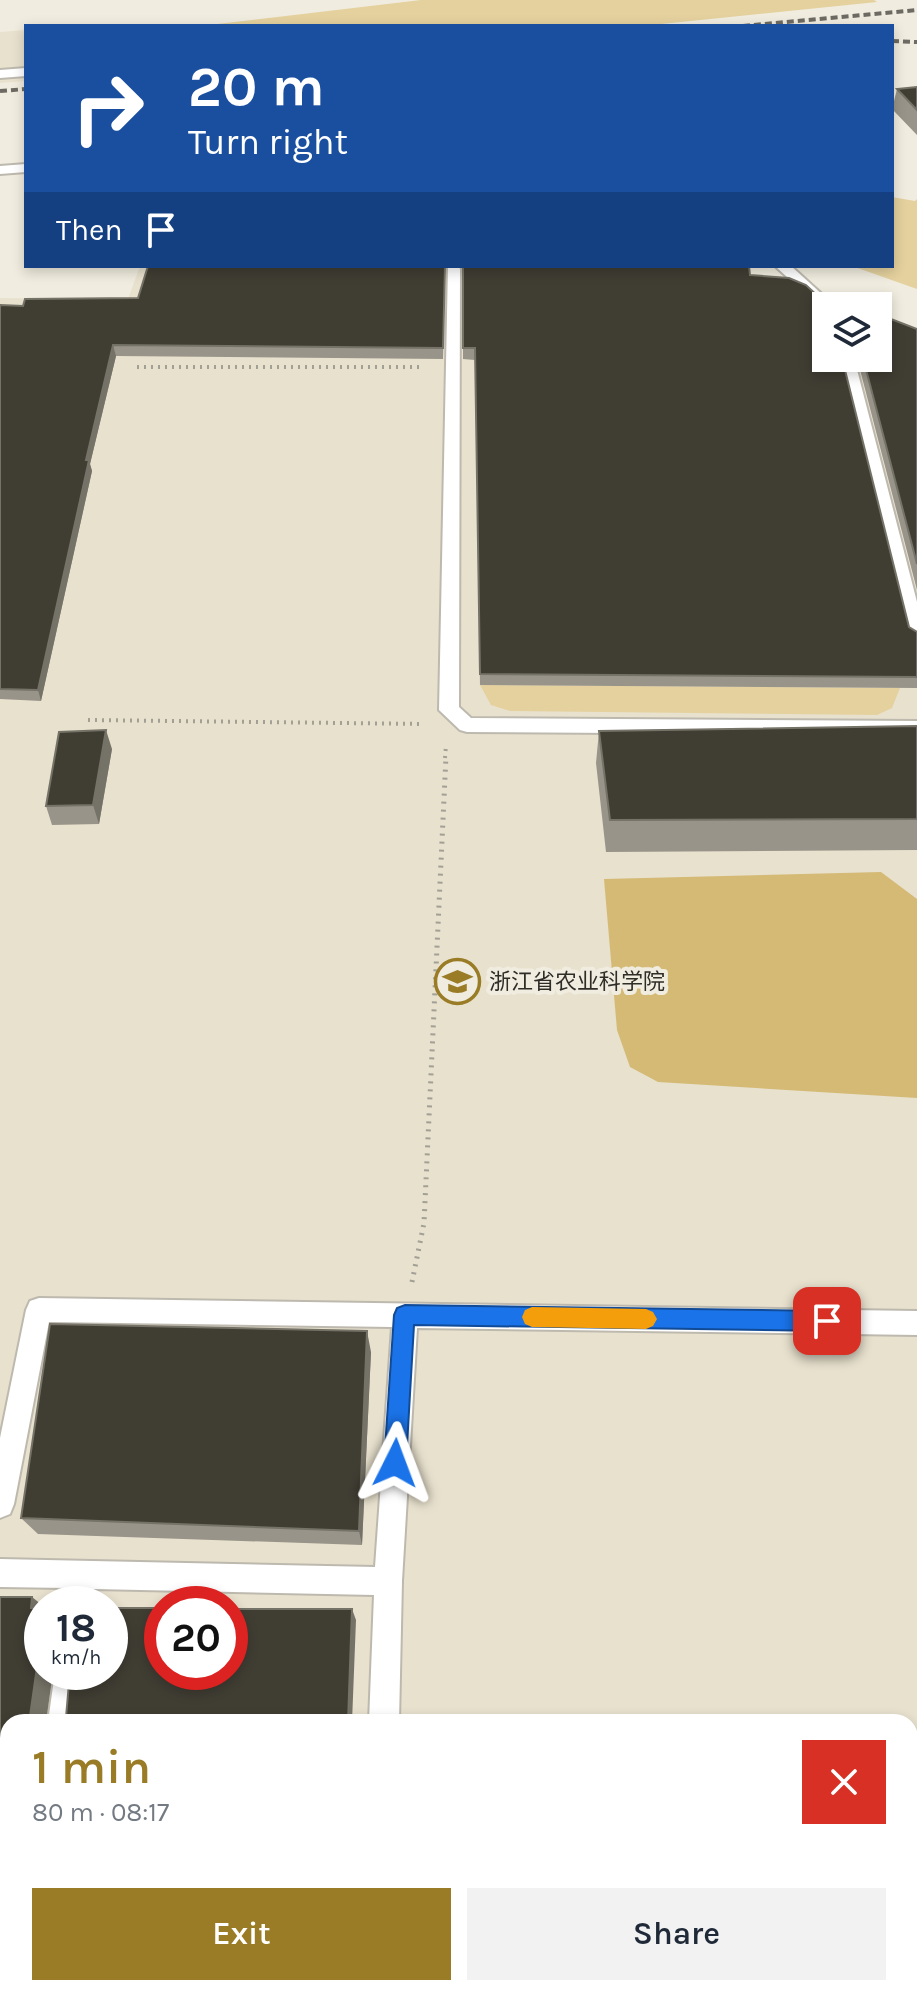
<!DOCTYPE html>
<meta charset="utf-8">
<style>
body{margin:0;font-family:Karla,"Noto Sans SC",sans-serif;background:#f2f2f3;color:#1f2937;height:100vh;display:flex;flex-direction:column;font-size:30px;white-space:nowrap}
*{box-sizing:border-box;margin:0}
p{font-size:26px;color:#747a83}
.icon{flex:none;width:44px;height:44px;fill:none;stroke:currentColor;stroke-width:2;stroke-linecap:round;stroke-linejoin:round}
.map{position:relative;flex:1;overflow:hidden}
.drawer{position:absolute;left:0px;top:1714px;width:918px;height:282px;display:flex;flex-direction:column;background:#fff;border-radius:24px 24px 0 0;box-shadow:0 4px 12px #0003}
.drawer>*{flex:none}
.guide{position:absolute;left:24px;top:24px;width:870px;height:244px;border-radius:0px;box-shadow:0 4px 12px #0003;background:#1a4fa0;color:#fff;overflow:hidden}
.buttons{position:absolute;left:812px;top:292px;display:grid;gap:16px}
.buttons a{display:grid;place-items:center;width:80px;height:80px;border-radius:0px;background:#fff;box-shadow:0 4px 12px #0003;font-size:40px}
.speed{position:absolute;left:24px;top:1586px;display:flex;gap:16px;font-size:40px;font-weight:700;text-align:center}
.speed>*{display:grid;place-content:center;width:104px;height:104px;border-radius:50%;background:#fff;box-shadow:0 4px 12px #0003;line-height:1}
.speed small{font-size:20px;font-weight:400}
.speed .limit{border:12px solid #d22;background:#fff;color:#111}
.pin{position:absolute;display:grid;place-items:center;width:68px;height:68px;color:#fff;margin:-34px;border-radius:16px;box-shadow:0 4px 12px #0006}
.me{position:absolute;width:88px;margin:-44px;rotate:3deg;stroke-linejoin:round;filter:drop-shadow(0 0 6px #0008)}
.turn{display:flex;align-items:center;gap:28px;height:168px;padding:0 32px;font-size:36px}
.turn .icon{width:104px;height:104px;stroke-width:2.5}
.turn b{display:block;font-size:56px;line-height:68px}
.then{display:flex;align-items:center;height:76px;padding:0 32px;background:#0003;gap:16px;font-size:30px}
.round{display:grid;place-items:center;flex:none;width:84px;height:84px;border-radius:0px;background:#f2f2f3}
.summary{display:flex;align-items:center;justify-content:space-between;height:136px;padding:0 32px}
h1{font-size:48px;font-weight:600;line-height:60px;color:#997c25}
.action{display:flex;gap:16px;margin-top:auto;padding:16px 32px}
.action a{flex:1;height:92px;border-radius:0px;background:#997c25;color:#fff;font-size:32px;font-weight:600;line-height:92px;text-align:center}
.action a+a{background:#f2f2f3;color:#1f2937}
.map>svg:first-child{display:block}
.built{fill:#e8e1ce;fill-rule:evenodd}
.green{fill:#e4d19e}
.water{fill:#d4ba75}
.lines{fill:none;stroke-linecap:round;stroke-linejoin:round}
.lane-casing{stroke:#bdb9ae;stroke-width:4}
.path-far1{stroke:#a29f95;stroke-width:4;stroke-dasharray:2 5;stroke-linecap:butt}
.path{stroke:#a29f95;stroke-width:5;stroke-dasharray:2 6;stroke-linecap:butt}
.lane{fill:#fff;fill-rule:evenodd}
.rail{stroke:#6d6a63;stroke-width:4;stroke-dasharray:7 4;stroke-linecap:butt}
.wall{fill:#989489}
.shaded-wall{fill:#757267}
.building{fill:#403d33;stroke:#757267;stroke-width:2}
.route{fill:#1a73e8;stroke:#114b97;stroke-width:2}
.slow{fill:#f59e0b}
.labels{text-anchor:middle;stroke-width:8;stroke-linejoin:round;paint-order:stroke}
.poi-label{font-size:22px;fill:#2f2d28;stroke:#f0ecdf;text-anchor:start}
</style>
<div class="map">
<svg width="917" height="1995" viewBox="0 0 917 1995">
<rect width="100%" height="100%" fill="#f0ecdf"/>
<path class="built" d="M26 30V81L0 83V32Z
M140 266H722L829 297 850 306H826V358H878L917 336V1995H0V298L128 299ZM42 1604H110V1672H42ZM162 1604H230V1672H162ZM8 1722H910V1988H8Z"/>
<path class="green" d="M421 0H874L877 2 642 26H200Z
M892 197 915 201 917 199V289L852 266H892Z
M480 685 900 688 892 708 877 715 510 711 491 705Z"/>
<path class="water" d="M881 872 917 899V1098L658 1082 630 1067 617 1030 604 879Z"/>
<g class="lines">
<defs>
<path id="lane" d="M26 68V76L0 78V70Z
M26 164V172L0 174V166Z
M448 266H458L460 269 459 707 471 718 917 721V735L467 732 460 730 439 710Z
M775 266H791L835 306 822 309Z
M838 358H854L917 602V643L908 637Z
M39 1298 917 1311V1335L417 1328 402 1581 399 1722H369L374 1595 94 1589 92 1604H64L66 1588 0 1587V1559L375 1567 392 1327 49 1322 14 1504 10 1514 0 1518V1438L26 1310 30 1301Z
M55 1672H83L78 1722H48Z"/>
</defs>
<use href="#lane" class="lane-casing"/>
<path class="path-far1" d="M137 367H424
M88 720 423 724
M445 758 446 745"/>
<path class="path" d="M412 1282 424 1223 446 756"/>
<use href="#lane" class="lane"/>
<path class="rail" d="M743 26 917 10
M892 41 917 42
M0 91 26 89"/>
</g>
<path class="wall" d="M917 87V135L892 109 897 89Z
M445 266 443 359 116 356 90 464 92 471 41 701 0 699V305L23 306 138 298Z
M460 266H749L750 275 826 306 909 627 917 632V688L480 685 475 360 463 359V269Z
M917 329V590L857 358H878Z
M917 726V850L606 852 596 763 599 731Z
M112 749 99 824 52 825 46 806Z
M371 1352 362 1545 38 1534 21 1518Z"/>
<path class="shaded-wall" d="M113 345 116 356 90 464 92 471 41 701 38 690 86 460Z
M106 730 112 749 99 824 93 805Z
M367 1331 371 1352 362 1545 359 1531Z
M32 1597 42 1605V1616L31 1608Z
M352 1609 356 1620 352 1722H348Z
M38 1660 42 1663V1672H53L46 1722 30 1716Z
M8 1887V1961L2 1962Z
M347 1988H351L350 1995H346Z"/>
<path class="building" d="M917 87V110L897 89Z
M148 266H445L443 348 113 345 86 460H89L38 690 0 689V305L23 306 25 299 138 298Z
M463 266H749L750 275 789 278 806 285 822 300 838 298 859 306H826V358H842L909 627 917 632V677L480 674 475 348H463Z
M878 314 917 329V564L863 358H878Z
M917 726V819L610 820 599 731Z
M106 730 93 805 46 806 59 732Z
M50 1324 367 1331 359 1531 21 1518Z
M0 1597H32L31 1608H42V1660H38L30 1716 66 1717 70 1672H110V1608H162V1672H230V1609H352L348 1722H8V1887L2 1962H0Z
M90 1988H347L346 1995H88Z"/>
<path class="route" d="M405 1305 827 1311 834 1314 837 1321 834 1329 827 1331 414 1325 406 1463 403 1471 395 1474 388 1471 384 1463 394 1315 397 1308Z"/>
<path class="slow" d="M532 1307 646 1309 653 1312 657 1319 653 1326 646 1329 532 1327 525 1324 522 1317 525 1310Z"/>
<defs>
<symbol id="university-ring" viewBox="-11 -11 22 22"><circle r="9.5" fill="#f0ecdf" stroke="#997c25" stroke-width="1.5"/><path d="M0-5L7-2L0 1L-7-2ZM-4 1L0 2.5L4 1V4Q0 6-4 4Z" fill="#997c25"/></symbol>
</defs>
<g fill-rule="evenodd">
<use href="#university-ring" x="432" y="956" width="51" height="51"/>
</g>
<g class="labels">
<g class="poi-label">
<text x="489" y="989">浙江省农业科学院</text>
</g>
</g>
</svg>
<div class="buttons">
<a><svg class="icon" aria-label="layers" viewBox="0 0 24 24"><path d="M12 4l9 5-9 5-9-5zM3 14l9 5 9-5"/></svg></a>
</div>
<div class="speed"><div>18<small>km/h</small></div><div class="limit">20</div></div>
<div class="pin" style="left:827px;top:1321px;background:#d93025"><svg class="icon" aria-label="arrive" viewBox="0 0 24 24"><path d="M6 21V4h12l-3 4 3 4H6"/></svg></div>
<svg class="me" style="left:395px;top:1463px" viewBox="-20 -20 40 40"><path d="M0-17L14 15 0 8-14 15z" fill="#1a73e8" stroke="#fff" stroke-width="4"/></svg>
<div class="guide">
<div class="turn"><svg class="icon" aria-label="right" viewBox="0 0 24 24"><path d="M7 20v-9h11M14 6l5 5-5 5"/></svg><div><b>20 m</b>Turn right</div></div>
<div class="then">Then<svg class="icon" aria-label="arrive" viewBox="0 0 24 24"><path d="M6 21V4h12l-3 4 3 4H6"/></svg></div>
</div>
<section class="drawer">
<div class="summary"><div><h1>1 min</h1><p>80 m · 08:17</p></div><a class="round" style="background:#d93025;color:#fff"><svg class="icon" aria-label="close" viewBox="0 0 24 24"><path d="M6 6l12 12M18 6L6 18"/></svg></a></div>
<div class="action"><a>Exit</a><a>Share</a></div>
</section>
</div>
